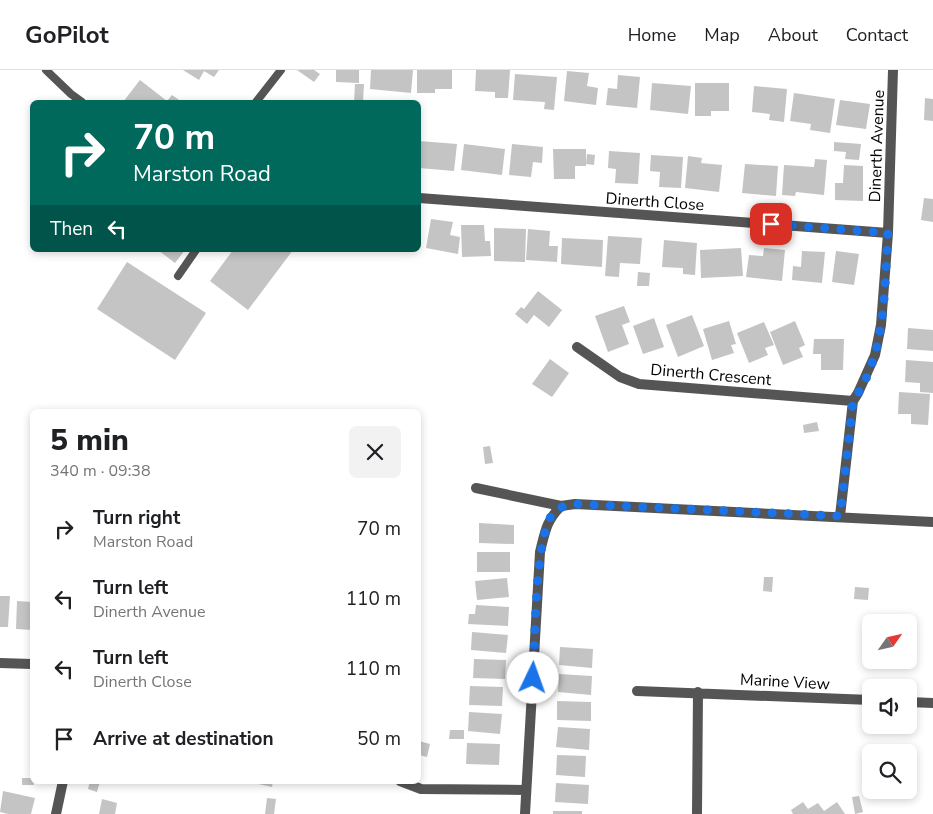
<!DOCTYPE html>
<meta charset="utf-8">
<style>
body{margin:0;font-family:"Nunito Sans",sans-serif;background:#f2f2f2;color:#202124;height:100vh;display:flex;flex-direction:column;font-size:19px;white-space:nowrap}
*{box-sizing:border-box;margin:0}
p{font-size:16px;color:#757577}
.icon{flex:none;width:28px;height:28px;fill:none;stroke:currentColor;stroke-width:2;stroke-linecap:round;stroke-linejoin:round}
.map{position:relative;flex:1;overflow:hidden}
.sheet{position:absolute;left:30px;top:339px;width:391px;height:375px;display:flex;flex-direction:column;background:#fff;border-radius:8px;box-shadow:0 2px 8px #0003}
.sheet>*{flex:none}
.banner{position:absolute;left:30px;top:30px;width:391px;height:152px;border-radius:8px;box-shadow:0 2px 8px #0003;background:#00695c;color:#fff;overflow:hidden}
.needle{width:32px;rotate:56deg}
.tools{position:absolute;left:862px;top:544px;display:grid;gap:10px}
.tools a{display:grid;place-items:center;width:55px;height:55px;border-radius:8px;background:#fff;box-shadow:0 2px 8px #0003;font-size:25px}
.pin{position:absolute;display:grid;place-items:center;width:42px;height:42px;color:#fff;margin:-21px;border-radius:10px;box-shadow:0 2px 8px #0006}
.me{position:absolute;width:55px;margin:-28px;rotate:3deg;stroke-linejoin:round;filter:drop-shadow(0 0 4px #0008)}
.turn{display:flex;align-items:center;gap:18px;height:105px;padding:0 20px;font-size:22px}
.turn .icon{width:65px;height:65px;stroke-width:2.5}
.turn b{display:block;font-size:35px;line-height:42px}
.then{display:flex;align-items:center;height:48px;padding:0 20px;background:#0003;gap:10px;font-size:19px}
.round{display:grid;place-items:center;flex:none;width:52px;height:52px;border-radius:8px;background:#f2f2f2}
.head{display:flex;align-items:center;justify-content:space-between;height:85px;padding:0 20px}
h1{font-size:30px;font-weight:800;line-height:38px}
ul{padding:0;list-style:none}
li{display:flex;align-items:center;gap:15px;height:70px;padding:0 20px}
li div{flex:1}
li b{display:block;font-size:19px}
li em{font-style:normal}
header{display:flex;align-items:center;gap:30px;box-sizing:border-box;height:70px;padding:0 25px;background:#fff;border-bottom:1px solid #e0e0e0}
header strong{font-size:24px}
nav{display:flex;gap:28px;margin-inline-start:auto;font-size:18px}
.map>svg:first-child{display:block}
.building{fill:#c4c4c4}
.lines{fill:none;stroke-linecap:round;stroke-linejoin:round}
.lane{stroke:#555;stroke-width:8}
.street{stroke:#555;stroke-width:10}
.route{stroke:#1a73e8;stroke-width:9;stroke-dasharray:0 16.2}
.labels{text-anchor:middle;stroke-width:5;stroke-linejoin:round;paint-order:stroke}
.street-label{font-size:16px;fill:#000;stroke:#fff}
</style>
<header>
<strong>GoPilot</strong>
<nav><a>Home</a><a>Map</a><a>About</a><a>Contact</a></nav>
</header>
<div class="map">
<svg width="933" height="744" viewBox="0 0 933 744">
<rect width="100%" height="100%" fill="#fff"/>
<path class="building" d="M183 0H219L214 7 204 1 199 10Z
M297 0H314L320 4 314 12Z
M336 0H359V13L336 12Z
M371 0H413L411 23 370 19Z
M417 0H452V19H435V23H417Z
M476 0H510L508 28H495V22L475 21Z
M567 1 589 3 587 16 598 18 596 35 564 31Z
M515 4 557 7 554 40 544 39 545 32 513 30Z
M618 5 640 7 637 38 606 35 608 18 617 19Z
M140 10 167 31 172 25 182 32H123Z
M652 13 691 16 688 44 650 40Z
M695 13H729V41H711V46H695Z
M355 14H364L363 32H354Z
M754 16 787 19 784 52 769 50 770 44 752 42Z
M794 23 835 29 830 63 810 60 811 54 790 51Z
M925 28 933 29V51L924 50Z
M840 30 870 34 866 59 836 55Z
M419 71 457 74 454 101 419 98Z
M834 72 861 74 859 90 845 89 846 82 834 81Z
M464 74 505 79 502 105 461 100Z
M512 74 543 77 542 93 533 92 531 107 509 105Z
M553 79H586V96H575V109H554Z
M609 81 640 83 638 114 615 113 616 99 608 98Z
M587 84 595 85 594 95 586 94Z
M651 85 683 87 681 118 659 117 660 102 650 101Z
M688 86 702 88 701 93 722 95 719 122 685 118Z
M815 89 827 90 824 125 796 122 795 126 782 125 784 95 814 97Z
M745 94 778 96 776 126 742 123Z
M844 95 863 96V131L835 130V113H843Z
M924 128 933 129V152L921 150Z
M431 149 453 152 450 165 460 167 458 184 426 178Z
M461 155H484L485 171H490L491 186 462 187Z
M494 158 526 159 525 192 494 191Z
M528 159 550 161 549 176H558L557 192 526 190Z
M608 166 642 168 640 194 620 193 619 207 605 206Z
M562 168 603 170 602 197 561 194Z
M664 170 697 173 695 205 683 204V198L662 197Z
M741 178 743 206 701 208 700 180Z
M764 178 785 180 782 211 746 207 749 185 763 186Z
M158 180H185L175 193Z
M233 180H293L248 240 210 211Z
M802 181 825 182 822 213 792 210 793 196 801 197Z
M836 181 859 184 854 215 832 212Z
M127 192 206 243 175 290 97 239Z
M638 202 650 203 649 216H637Z
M538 221 562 240 549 257 534 245 527 254 515 244 521 237 524 239Z
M624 236 630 252 622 255 629 274 608 282 595 246Z
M692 245 704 276 678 287 666 255Z
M654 248 664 277 643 284 633 256Z
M729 251 736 274 731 275 734 283 712 290 703 259Z
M795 251 805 275 799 278 803 287 783 295 770 262Z
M764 252 774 275 765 278 768 285 749 293 737 263Z
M908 258 933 260V281L907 279Z
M814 269H844L843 300H821V284H813Z
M550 289 569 303 552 327 532 314Z
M906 290 933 292V323L920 322V313L905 312Z
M899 322 930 324 928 355 911 354V344H898Z
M817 352 819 361 804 363 803 355Z
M490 376 493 393 485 394 483 377Z
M479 453 514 455V474L479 473Z
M477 482H510V502H477Z
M764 507H773L772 522 763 521Z
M507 508 509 527 477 530 475 511Z
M855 517 869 518 868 530 854 529Z
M0 526H10L8 557H0Z
M17 531 32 532V560L16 559Z
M476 535 509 537 508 556 468 554 469 544H475Z
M472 562 508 565 506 583 471 580Z
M560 577 593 579 592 598 559 595Z
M474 589 506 590 505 609 473 608Z
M559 604 592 606 591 625 558 622Z
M470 616 503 617 502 636 469 635Z
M557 631 591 632V651L557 650Z
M469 642 502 644 500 664 468 661Z
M558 657 590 659 589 680 556 677Z
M450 660H464V669H449Z
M419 671 430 674 427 687 419 685Z
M467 673 500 674 499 695 466 694Z
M557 685 586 686 585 707 556 705Z
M22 708H32L34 715H22Z
M90 711H100L97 722 88 719Z
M245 711H273L272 717Z
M556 713 589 715 588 734 555 732Z
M3 721 35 728 31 744H8L0 742Z
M859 726 863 742 855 744 852 727Z
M267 728 276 729 274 744H265Z
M102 729 117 733 115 744H99Z
M803 732 808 739 818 733 824 741 837 732 845 744H793L791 740Z
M553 741H582V744H553Z"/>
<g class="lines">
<path class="lane" d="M46 0 71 24 82 32
M256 32 281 0
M178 206 196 180"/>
<path class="street" d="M419 128 888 163
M577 277 620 307 639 314 853 331
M476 418 561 436 575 434 933 452
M840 446 853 331 858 323 875 285 881 255 888 163 893 0
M0 593 32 594
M637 621 871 630
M909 632 933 633
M400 711 421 719 526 720
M56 744 63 711
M525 744 540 482C545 462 546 451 561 436
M697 744 698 622"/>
</g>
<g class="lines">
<path class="route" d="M533 608C535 577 535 466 552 445 559 437 565 435 575 434L840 446 853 331C887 284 884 218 888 163L771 154"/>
</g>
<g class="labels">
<g class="street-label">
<text transform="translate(876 76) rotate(-88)" y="6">Dinerth Avenue</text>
<text transform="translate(655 131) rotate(4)" y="6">Dinerth Close</text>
<text transform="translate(711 304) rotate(5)" y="6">Dinerth Crescent</text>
<text transform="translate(785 611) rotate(3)" y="6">Marine View</text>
</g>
</g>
</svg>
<div class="tools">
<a><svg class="needle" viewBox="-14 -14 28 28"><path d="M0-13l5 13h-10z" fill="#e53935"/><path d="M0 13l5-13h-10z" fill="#757577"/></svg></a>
<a><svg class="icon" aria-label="sound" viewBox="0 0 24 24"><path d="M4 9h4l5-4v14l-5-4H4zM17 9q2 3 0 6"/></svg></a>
<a><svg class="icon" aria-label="search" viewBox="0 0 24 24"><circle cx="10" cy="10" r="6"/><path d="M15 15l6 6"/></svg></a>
</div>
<div class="pin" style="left:771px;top:154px;background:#d93025"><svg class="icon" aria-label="arrive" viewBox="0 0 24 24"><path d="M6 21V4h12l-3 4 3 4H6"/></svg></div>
<svg class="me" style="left:533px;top:608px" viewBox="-20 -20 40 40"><circle r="19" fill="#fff"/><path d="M0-13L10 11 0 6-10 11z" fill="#1a73e8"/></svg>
<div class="banner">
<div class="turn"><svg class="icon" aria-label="right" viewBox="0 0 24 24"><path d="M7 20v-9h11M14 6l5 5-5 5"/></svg><div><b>70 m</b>Marston Road</div></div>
<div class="then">Then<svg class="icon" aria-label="left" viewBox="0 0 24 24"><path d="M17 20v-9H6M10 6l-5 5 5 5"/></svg></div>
</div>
<section class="sheet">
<div class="head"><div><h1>5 min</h1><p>340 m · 09:38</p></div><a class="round"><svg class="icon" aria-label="close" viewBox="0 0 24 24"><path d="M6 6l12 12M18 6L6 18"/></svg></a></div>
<ul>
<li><svg class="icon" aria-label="right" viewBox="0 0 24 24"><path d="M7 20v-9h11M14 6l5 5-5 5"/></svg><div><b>Turn right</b><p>Marston Road</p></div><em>70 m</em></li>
<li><svg class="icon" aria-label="left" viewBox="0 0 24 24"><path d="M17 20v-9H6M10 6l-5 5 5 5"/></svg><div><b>Turn left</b><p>Dinerth Avenue</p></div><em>110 m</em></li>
<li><svg class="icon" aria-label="left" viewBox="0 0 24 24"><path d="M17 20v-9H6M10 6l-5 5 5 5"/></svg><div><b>Turn left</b><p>Dinerth Close</p></div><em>110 m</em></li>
<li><svg class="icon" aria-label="arrive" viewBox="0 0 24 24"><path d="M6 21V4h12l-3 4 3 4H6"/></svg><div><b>Arrive at destination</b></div><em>50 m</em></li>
</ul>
</section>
</div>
